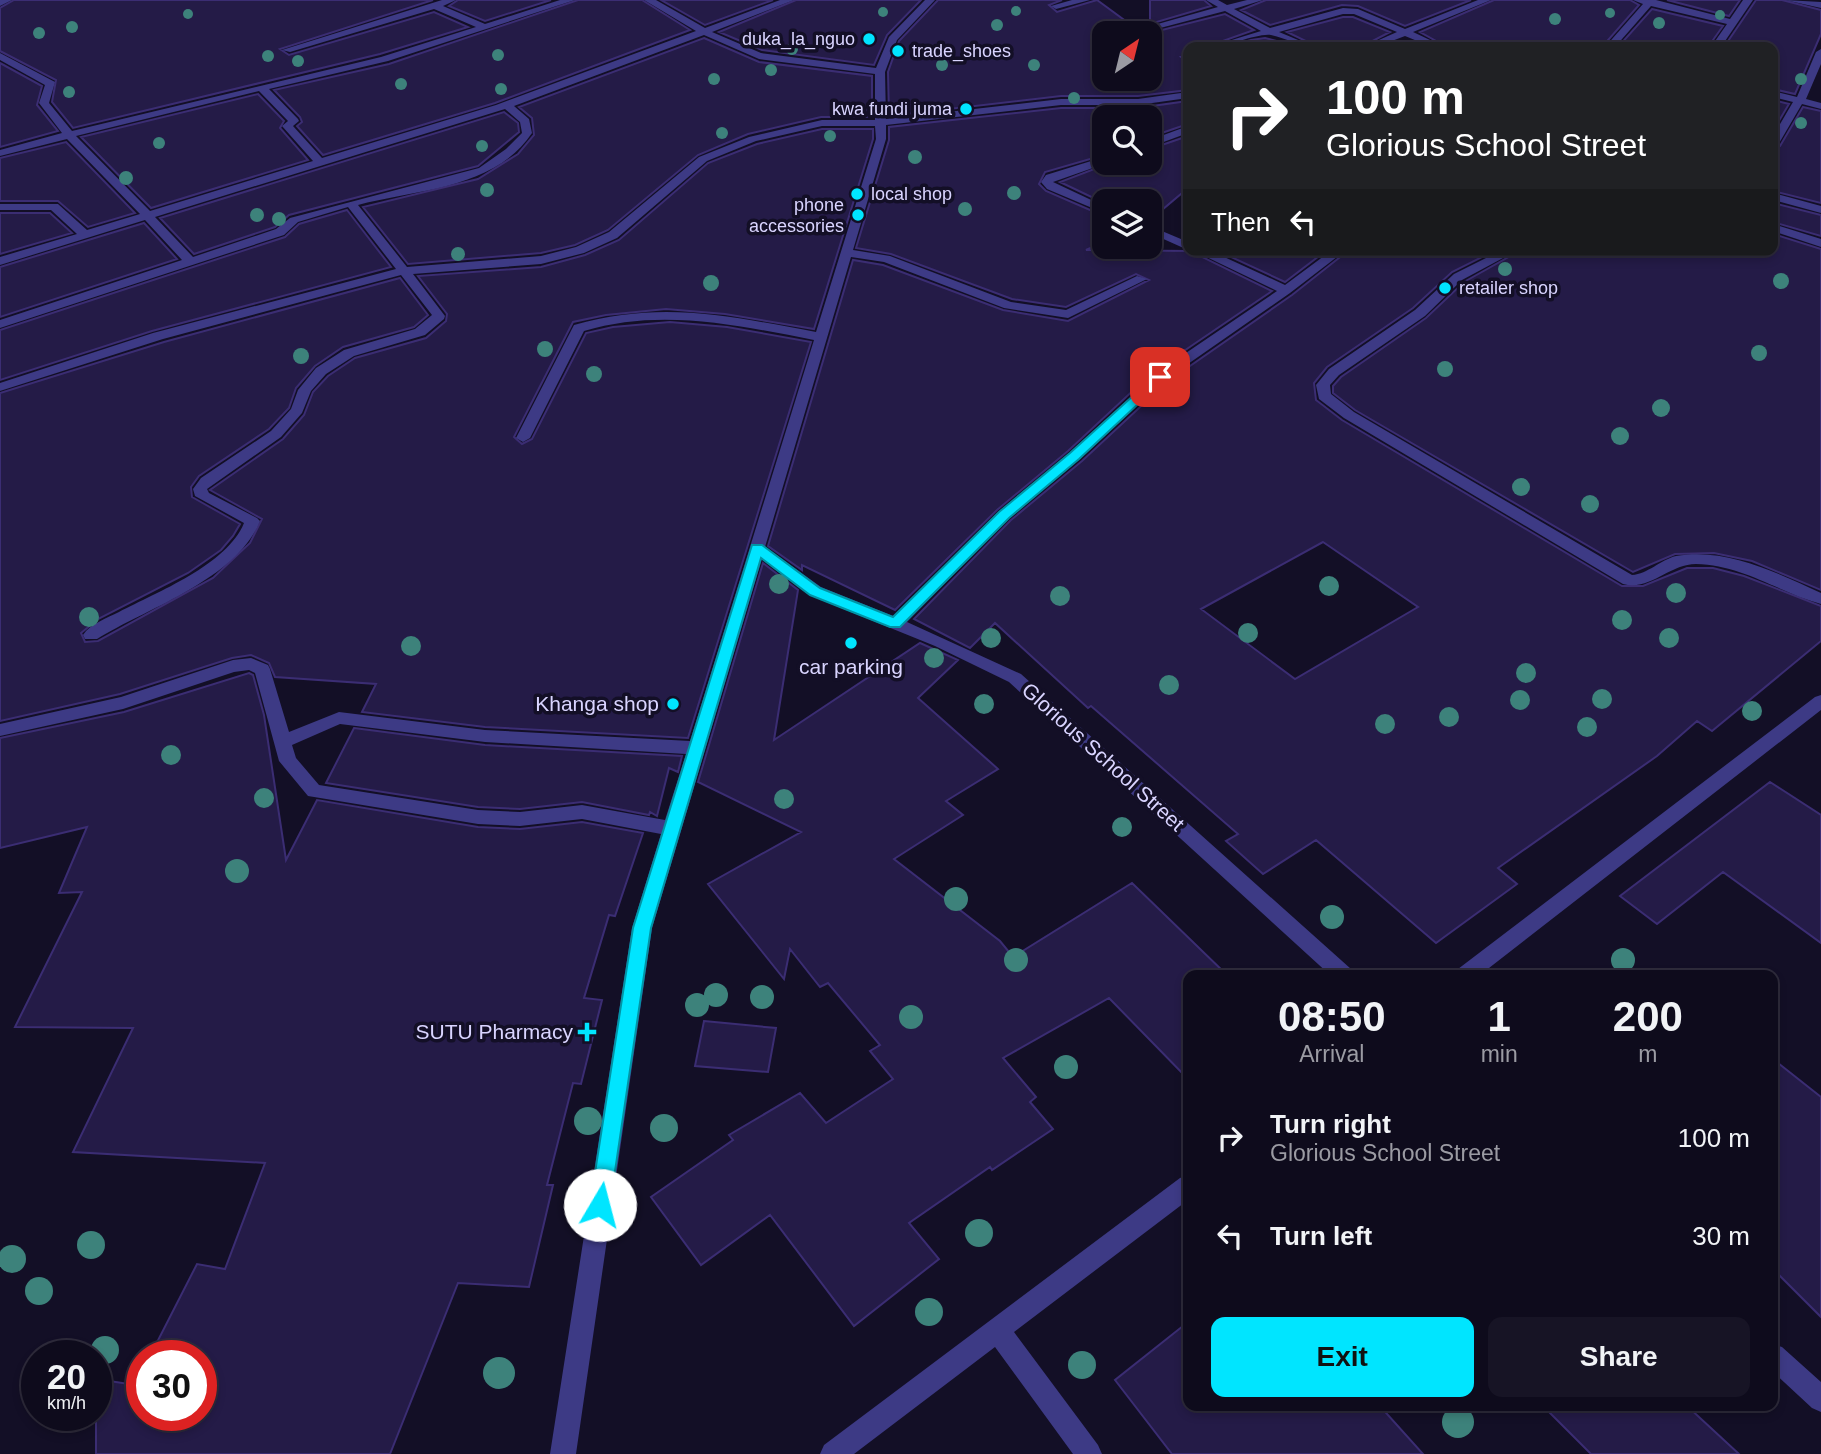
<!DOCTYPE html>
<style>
body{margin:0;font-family:Helvetica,sans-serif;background:#171425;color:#f1f3f6;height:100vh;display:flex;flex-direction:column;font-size:26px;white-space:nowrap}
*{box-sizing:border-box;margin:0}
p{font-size:23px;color:#9b9ba3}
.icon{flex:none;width:38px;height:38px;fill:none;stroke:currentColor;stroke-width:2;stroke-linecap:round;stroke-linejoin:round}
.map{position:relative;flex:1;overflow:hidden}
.sheet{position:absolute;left:1183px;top:970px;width:595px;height:441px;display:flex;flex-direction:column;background:#0e0b1c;border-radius:14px;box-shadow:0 4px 10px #0003,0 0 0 2px #2e2b3b}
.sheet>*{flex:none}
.banner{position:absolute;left:1183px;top:42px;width:595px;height:214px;border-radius:14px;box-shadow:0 4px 10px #0003,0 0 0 2px #2e2b3b;background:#202124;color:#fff;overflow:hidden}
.needle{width:46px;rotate:35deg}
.tools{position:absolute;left:1092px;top:21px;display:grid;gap:14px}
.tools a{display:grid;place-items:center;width:70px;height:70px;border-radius:14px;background:#0e0b1c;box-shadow:0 4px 10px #0003,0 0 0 2px #2e2b3b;font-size:35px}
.speed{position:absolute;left:21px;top:1340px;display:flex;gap:14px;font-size:35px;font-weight:700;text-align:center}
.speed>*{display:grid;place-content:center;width:91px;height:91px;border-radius:50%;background:#0e0b1c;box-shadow:0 4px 10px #0003,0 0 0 2px #2e2b3b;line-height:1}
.speed small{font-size:18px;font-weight:400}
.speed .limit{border:10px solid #d22;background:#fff;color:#111}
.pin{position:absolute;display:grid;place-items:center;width:60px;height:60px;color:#fff;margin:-30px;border-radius:14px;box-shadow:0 4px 10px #0006}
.me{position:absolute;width:77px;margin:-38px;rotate:8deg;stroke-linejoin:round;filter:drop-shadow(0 0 5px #0008)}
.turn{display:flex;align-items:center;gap:24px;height:147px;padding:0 28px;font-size:32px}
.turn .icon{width:91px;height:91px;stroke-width:2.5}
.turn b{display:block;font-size:49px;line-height:60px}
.then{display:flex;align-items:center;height:66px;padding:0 28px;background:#0003;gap:14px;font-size:26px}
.eta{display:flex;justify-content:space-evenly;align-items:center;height:119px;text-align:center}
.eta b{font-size:42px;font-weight:600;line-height:49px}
.button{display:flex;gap:14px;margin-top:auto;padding:14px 28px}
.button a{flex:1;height:80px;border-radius:14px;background:#00e5ff;color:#111;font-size:28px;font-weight:600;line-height:80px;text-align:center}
.button a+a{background:#171425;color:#f1f3f6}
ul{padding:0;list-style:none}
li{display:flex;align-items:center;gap:21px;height:98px;padding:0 28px}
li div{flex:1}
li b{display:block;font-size:26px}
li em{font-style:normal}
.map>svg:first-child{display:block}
.building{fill:#241b47;stroke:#3b2d73;stroke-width:2;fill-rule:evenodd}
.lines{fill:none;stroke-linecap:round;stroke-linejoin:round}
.minor{fill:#3d3a85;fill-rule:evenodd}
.tree{fill:#3d827b}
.route{fill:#00e5ff;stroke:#0095a6;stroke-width:2}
.poi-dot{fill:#00e5ff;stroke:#130f26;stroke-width:2.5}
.labels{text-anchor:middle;stroke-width:7;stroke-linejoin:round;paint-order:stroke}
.far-poi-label{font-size:18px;fill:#d9d4ff;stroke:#130f26;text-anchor:end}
.poi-label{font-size:21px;fill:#d9d4ff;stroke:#130f26;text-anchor:end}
.street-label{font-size:21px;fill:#d9d4ff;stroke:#130f26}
</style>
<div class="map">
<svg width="1821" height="1454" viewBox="0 0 1821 1454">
<rect width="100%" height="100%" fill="#130f26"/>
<path class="building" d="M14 0H433L280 49 289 55 434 12 468 27 380 54 73 128 52 102 56 80 0 51V8Z
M458 0H551L485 21 449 6Z
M578 0H642L690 30 495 103 323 155 297 126 302 122 300 117 274 90 389 64Z
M661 0H773L705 25Z
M796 0H921L887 35 874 65 762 50 719 32Z
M938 0H1062L1049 5 1057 12 1097 0 1142 33H1104V79H1150V33L1225 14 1254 30 1206 47H1188V55L1181 57 1188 62V90L1138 96H1061L889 116 888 72 899 41Z
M1150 0H1204L1211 6 1150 24Z
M1266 0H1471L1405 26 1358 6 1342 5 1270 25 1241 10Z
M1494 0H1630L1639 5 1602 47H1447L1420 32Z
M1667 0H1740L1729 16Z
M1756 0H1782L1821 10V34L1795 94 1773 89V47H1724Z
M1652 9 1723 26 1708 47H1618Z
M1343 17H1353L1390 32 1361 47H1318L1287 32Z
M704 38 759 62 872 76V117H821L748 134 698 155 608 230 575 245 541 253 408 264 363 207 478 179 518 154 534 135 532 118 519 107Z
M1265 38 1300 47H1226L1251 40Z
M0 63 42 86 37 105 58 131 0 147Z
M258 94 284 121 280 128 308 160 151 208 81 137Z
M1773 100 1789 104 1773 131Z
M1188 101V124L1150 137V117H1104V155L1045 172 1039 184 1046 191 1104 216V242L1086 250 1190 251 1272 291 1153 372 1068 451 997 510 895 610 802 565V570L768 546 853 260 883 265 1003 310 1068 321 1149 280 1136 274 1066 307 1012 299 891 254 856 248 889 140V127L1061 108H1138Z
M1803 107 1821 111V203L1773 191V151L1780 146Z
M504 112 518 123 519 132 478 166 289 215 275 227 194 254 160 218Z
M822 129H873V139L814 329 725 314 666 309 606 315 573 322 514 437 522 444 532 439 586 333 613 327 670 322 727 327 811 342 688 738 485 727 362 712 376 684 275 677 269 663 251 655 232 658 120 694 0 721V393L164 342 400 278 428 315 414 327 343 347 315 366 296 388 289 408 269 429 199 476 191 487 192 497 240 524 233 536 221 550 188 573 98 619 81 633 85 642 98 641 213 578 250 543 262 519 210 490 283 439 304 415 313 392 328 376 355 358 426 338 446 321 447 314 418 276 541 267 585 255 619 240 708 163 757 144Z
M1188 136V188L1150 220V201L1104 203 1060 182 1110 163H1150V149Z
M66 142 135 213 88 227 58 201H0V158Z
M1773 203 1821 215V236L1773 222Z
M347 210 391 267 152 331 0 380V330L285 237 299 224Z
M0 213H50L72 233 0 254Z
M144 223 177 259 0 317V267Z
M1773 234 1821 249V590L1752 561 1714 553 1675 554 1633 572 1355 410 1333 393V386L1341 377 1426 318 1464 282 1521 250H1773Z
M1216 250H1327L1285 282Z
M1349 250H1496L1452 272 1413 308 1327 367 1314 383 1316 400 1342 420 1622 586H1643L1687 568H1713L1744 576 1821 606V641L1712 731 1697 721 1657 756 1498 868 1517 884 1436 943 1316 840 1263 874 1226 841 1238 834 1091 706 1088 708 995 623 970 648 914 619 1011 520 1082 461 1167 382 1292 295ZM1323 542 1418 607 1295 679 1201 609Z
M763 563 798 590 774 740 920 643 958 660 918 698 998 769 946 801 963 815 894 859 1000 941 1013 957 1132 883 1227 975H1188V1079L1109 998 1003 1058 1036 1097 1030 1102 1053 1129 992 1170 990 1167 909 1223 939 1259 854 1326 770 1215 701 1265 651 1197 733 1140 729 1135 800 1093 826 1123 893 1079 870 1051 880 1045 828 983 820 987 790 949 784 979 708 884 801 832 698 782Z
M249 673 253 675 264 715 286 860 317 800 478 827 520 829 582 822 643 833 615 916 609 915 584 998 602 1000 581 1084 573 1083 547 1185H553L529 1287 458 1283 390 1454H96V1379L135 1385 142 1372V1416H201V1356H150L197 1264 225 1269 265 1163 73 1152 133 1028 15 1027 82 892 59 893 87 827 0 848V738L124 712Z
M354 728 485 745 682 756 678 772 669 768 657 816 650 812 649 815 582 802 520 809 478 807 326 783Z
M1770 782 1821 815V943L1723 872 1657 924 1620 896Z
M704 1021 776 1028 768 1072 695 1066Z
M1773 1059 1821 1097V1317L1773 1269Z
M1188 1322V1405H1379L1423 1454H1172L1115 1380Z
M1542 1405H1686L1739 1454H1591Z"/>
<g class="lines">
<path class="minor" d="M0 0H12L0 6Z
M442 0H456L443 6 485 24 560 0H575L388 61 269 89 298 119 299 121 293 126 322 158 496 105 696 31 644 0H656L705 28 780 0H794L712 32 761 53 876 68 889 37 925 0H935L897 40 885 72 886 119 1061 99H1138L1188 92V98L1138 105H1061L886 125V139L853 250 890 256 1011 302 1066 310 1137 276 1147 279 1068 318 1004 308 884 262 851 257 765 547 821 587 893 616 999 512 1070 453 1155 374 1277 291 1192 250H1209L1285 285 1332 250H1346L1290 293 1165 380 1080 459 1009 518 907 622 1021 674 1351 969 1354 975H1330L1009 682 935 646 809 595 762 559 652 928 576 1454H550L632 928 661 834 582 819 520 826 478 824 308 796 279 761 255 673 249 670 234 672 123 709 0 736V724L121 697 233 660 251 658 268 665 270 669 289 732 339 712 485 730 690 741 814 340C736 325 661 308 584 331L530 438 523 442 516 438 574 325C662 300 729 316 816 332L876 139 875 126H822L756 141 707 161 617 238 584 253 541 264 413 274 445 316 444 319 425 335 354 356 326 374 311 391 302 413 281 437 207 489 209 493 257 518 260 521C237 579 148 608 97 639H85L83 635C90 624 107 618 119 612 157 592 227 565 244 523L195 496 193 489 201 478 271 431 291 409 298 390 316 368 344 350 415 329 432 315 401 275 163 339 0 391V383L153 333 396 269 348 207 298 222 284 235 0 328V320L182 260 145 220 0 265V257L77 234 51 210H0V204H58L87 230 140 214 67 139 0 156V150L62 133 39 103 45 85 0 60V53L55 82 49 103 72 131 381 57 476 27 434 9 290 52 282 50ZM704 35 759 59 875 74V120H822L749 137 699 157 609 232 576 247 541 256 407 267 358 205C418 189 495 189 532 133L529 119 514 106ZM259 91 288 121 282 126 313 161 150 211 76 136ZM505 109 520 122 522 133 506 149 479 168 290 218 276 229 193 257 155 217ZM340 724 485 742 686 754 665 820 582 805 520 812 478 810 319 785 296 758 292 745Z
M1072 0H1090L1056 9 1051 6Z
M1206 0H1218L1227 5 1247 0H1263L1234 9 1270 28 1343 8 1358 9 1405 29 1478 0H1491L1413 32 1445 47H1432L1405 36 1376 47H1363L1397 32 1354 14H1343L1279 32 1315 47C1298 47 1287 38 1271 35 1257 33 1228 47 1209 47L1261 31 1225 11 1145 32 1140 29 1218 7Z
M1633 0H1656L1730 19 1743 0H1753L1721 47H1711L1727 24 1651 6 1615 47H1605L1643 4Z
M1785 0 1821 2V8Z
M1821 49V64L1806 99 1821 103V109L1802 104 1778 145 1773 148V136L1793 102 1773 97V91L1797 97 1816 52Z
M1188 126V133L1150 147V140Z
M1104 157V163H1107L1053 182 1104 206V213L1047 189 1041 182 1046 175Z
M1773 193 1821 206V213L1773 200Z
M1773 224 1821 239V247L1773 231Z
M1150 226 1188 242V250L1150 233Z
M1502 250H1518L1462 280 1425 316 1339 375 1330 385 1331 394 1354 412 1632 575C1648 574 1660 560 1676 556 1726 547 1777 573 1821 593V604C1778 592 1743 565 1696 564 1669 564 1651 591 1623 584L1344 418 1319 399 1316 385 1329 369 1415 310 1454 274Z
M1821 695V710L1480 975H1455L1458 969 1815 697Z
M1188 1175V1200L1014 1332 1098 1445 1102 1454H1073L995 1347 854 1454H820L824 1445 1180 1178Z
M1773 1344 1782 1347 1821 1382V1412L1812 1408 1773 1372Z"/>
</g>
<g class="tree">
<circle cx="1016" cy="11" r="5"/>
<circle cx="883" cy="12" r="5"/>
<circle cx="1610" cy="13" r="5"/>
<circle cx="188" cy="14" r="5"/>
<circle cx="1720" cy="15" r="5"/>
<circle cx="1555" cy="19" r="6"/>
<circle cx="1659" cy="23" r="6"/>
<circle cx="997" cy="25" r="6"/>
<circle cx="72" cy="27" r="6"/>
<circle cx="39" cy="33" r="6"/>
<circle cx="792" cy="49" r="6"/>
<circle cx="498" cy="55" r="6"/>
<circle cx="268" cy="56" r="6"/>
<circle cx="298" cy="61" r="6"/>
<circle cx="942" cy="65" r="6"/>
<circle cx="1034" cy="65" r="6"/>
<circle cx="771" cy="70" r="6"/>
<circle cx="714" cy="79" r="6"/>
<circle cx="1801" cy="79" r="6"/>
<circle cx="401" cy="84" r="6"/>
<circle cx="501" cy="89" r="6"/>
<circle cx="69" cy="92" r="6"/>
<circle cx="1074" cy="98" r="6"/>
<circle cx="1801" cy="123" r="6"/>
<circle cx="722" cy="133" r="6"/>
<circle cx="830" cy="136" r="6"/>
<circle cx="159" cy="143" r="6"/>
<circle cx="482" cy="146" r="6"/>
<circle cx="915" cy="157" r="7"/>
<circle cx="126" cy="178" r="7"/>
<circle cx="487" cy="190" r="7"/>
<circle cx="1014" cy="193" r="7"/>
<circle cx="965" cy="209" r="7"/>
<circle cx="257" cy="215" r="7"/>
<circle cx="279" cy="219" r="7"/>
<circle cx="458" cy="254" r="7"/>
<circle cx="1505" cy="269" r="7"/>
<circle cx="1781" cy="281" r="8"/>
<circle cx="711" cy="283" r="8"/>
<circle cx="545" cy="349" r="8"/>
<circle cx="1759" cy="353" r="8"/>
<circle cx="301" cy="356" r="8"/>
<circle cx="1445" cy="369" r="8"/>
<circle cx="594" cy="374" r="8"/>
<circle cx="1661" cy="408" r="9"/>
<circle cx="1620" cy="436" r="9"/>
<circle cx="1521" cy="487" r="9"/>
<circle cx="1590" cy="504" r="9"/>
<circle cx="779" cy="584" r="10"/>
<circle cx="1329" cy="586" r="10"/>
<circle cx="1676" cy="593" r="10"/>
<circle cx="1060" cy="596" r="10"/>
<circle cx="89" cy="617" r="10"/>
<circle cx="1622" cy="620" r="10"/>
<circle cx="1248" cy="633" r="10"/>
<circle cx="991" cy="638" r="10"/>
<circle cx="1669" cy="638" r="10"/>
<circle cx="411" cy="646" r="10"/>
<circle cx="934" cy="658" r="10"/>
<circle cx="1526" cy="673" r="10"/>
<circle cx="1169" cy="685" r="10"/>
<circle cx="1602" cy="699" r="10"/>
<circle cx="1520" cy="700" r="10"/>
<circle cx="984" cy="704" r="10"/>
<circle cx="1752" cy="711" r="10"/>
<circle cx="1449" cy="717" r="10"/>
<circle cx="1385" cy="724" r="10"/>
<circle cx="1587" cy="727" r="10"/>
<circle cx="171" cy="755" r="10"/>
<circle cx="264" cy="798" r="10"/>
<circle cx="784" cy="799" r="10"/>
<circle cx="1122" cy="827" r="10"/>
<circle cx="237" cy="871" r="12"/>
<circle cx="956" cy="899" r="12"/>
<circle cx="1332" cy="917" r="12"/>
<circle cx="1016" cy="960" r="12"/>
<circle cx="1623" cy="960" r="12"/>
<circle cx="716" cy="995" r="12"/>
<circle cx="762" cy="997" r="12"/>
<circle cx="697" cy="1005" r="12"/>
<circle cx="911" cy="1017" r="12"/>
<circle cx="1066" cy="1067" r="12"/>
<circle cx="588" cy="1121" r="14"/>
<circle cx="664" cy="1128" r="14"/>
<circle cx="979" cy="1233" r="14"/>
<circle cx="91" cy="1245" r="14"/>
<circle cx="12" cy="1259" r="14"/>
<circle cx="39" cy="1291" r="14"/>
<circle cx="929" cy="1312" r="14"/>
<circle cx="105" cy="1350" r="14"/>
<circle cx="1082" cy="1365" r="14"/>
<circle cx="499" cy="1373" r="16"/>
<circle cx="1458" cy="1422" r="16"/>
</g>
<path class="route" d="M1156 375 1167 377 1079 459 1009 518 900 627H890L810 595 761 558 651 928 610 1205 607 1212 600 1215 593 1212 590 1205 633 928 752 545H762L820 588 893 617 999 512 1070 453Z"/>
<g class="poi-dot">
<circle cx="869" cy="39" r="7"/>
<circle cx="898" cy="51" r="7"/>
<circle cx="966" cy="109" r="7"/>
<circle cx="857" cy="194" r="7"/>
<circle cx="858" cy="215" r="7"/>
<circle cx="1445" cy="288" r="7"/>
<circle cx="851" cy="643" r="7"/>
<circle cx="673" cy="704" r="7"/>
<path d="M583.5 1021.5h7v7h7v7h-7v7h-7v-7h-7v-7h7z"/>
</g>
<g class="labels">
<g class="far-poi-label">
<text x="855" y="45">duka_la_nguo</text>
<text x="912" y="57" text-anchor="start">trade_shoes</text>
<text x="952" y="115">kwa fundi juma</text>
<text x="871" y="200" text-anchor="start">local shop</text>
<text x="844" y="211">phone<tspan x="844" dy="21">accessories</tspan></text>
<text x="1459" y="294" text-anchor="start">retailer shop</text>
</g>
<g class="poi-label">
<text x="851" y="674" text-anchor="middle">car parking</text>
<text x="659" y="711">Khanga shop</text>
<text x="573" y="1039">SUTU Pharmacy</text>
</g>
<g class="street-label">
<text transform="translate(1103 757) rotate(42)" y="7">Glorious School Street</text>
</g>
</g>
</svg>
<div class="tools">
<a><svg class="needle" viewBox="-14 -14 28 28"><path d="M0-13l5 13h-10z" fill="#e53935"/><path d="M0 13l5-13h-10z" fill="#9b9ba3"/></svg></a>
<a><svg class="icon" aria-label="search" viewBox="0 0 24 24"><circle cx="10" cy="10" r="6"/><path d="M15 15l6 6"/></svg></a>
<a><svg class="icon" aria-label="layers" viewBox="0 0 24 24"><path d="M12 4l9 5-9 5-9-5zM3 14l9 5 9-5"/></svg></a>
</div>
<div class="speed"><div>20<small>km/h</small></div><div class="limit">30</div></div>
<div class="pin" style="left:1160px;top:377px;background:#d93025"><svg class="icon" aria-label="arrive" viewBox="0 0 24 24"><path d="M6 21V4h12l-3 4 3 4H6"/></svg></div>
<svg class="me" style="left:600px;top:1205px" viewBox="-20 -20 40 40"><circle r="19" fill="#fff"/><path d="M0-13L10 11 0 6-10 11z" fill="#00e5ff"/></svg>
<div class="banner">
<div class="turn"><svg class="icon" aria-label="right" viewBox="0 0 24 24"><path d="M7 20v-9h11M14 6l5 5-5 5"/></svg><div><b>100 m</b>Glorious School Street</div></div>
<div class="then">Then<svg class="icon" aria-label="left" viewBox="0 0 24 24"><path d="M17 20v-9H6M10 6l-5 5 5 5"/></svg></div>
</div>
<section class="sheet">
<div class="eta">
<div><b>08:50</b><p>Arrival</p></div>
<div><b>1</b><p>min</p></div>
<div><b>200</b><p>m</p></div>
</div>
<ul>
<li><svg class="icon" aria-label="right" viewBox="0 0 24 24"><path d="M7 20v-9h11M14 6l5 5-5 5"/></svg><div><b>Turn right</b><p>Glorious School Street</p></div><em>100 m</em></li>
<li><svg class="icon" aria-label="left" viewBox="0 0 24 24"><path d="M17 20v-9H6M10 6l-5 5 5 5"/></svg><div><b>Turn left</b></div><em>30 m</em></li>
</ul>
<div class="button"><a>Exit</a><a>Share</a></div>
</section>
</div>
